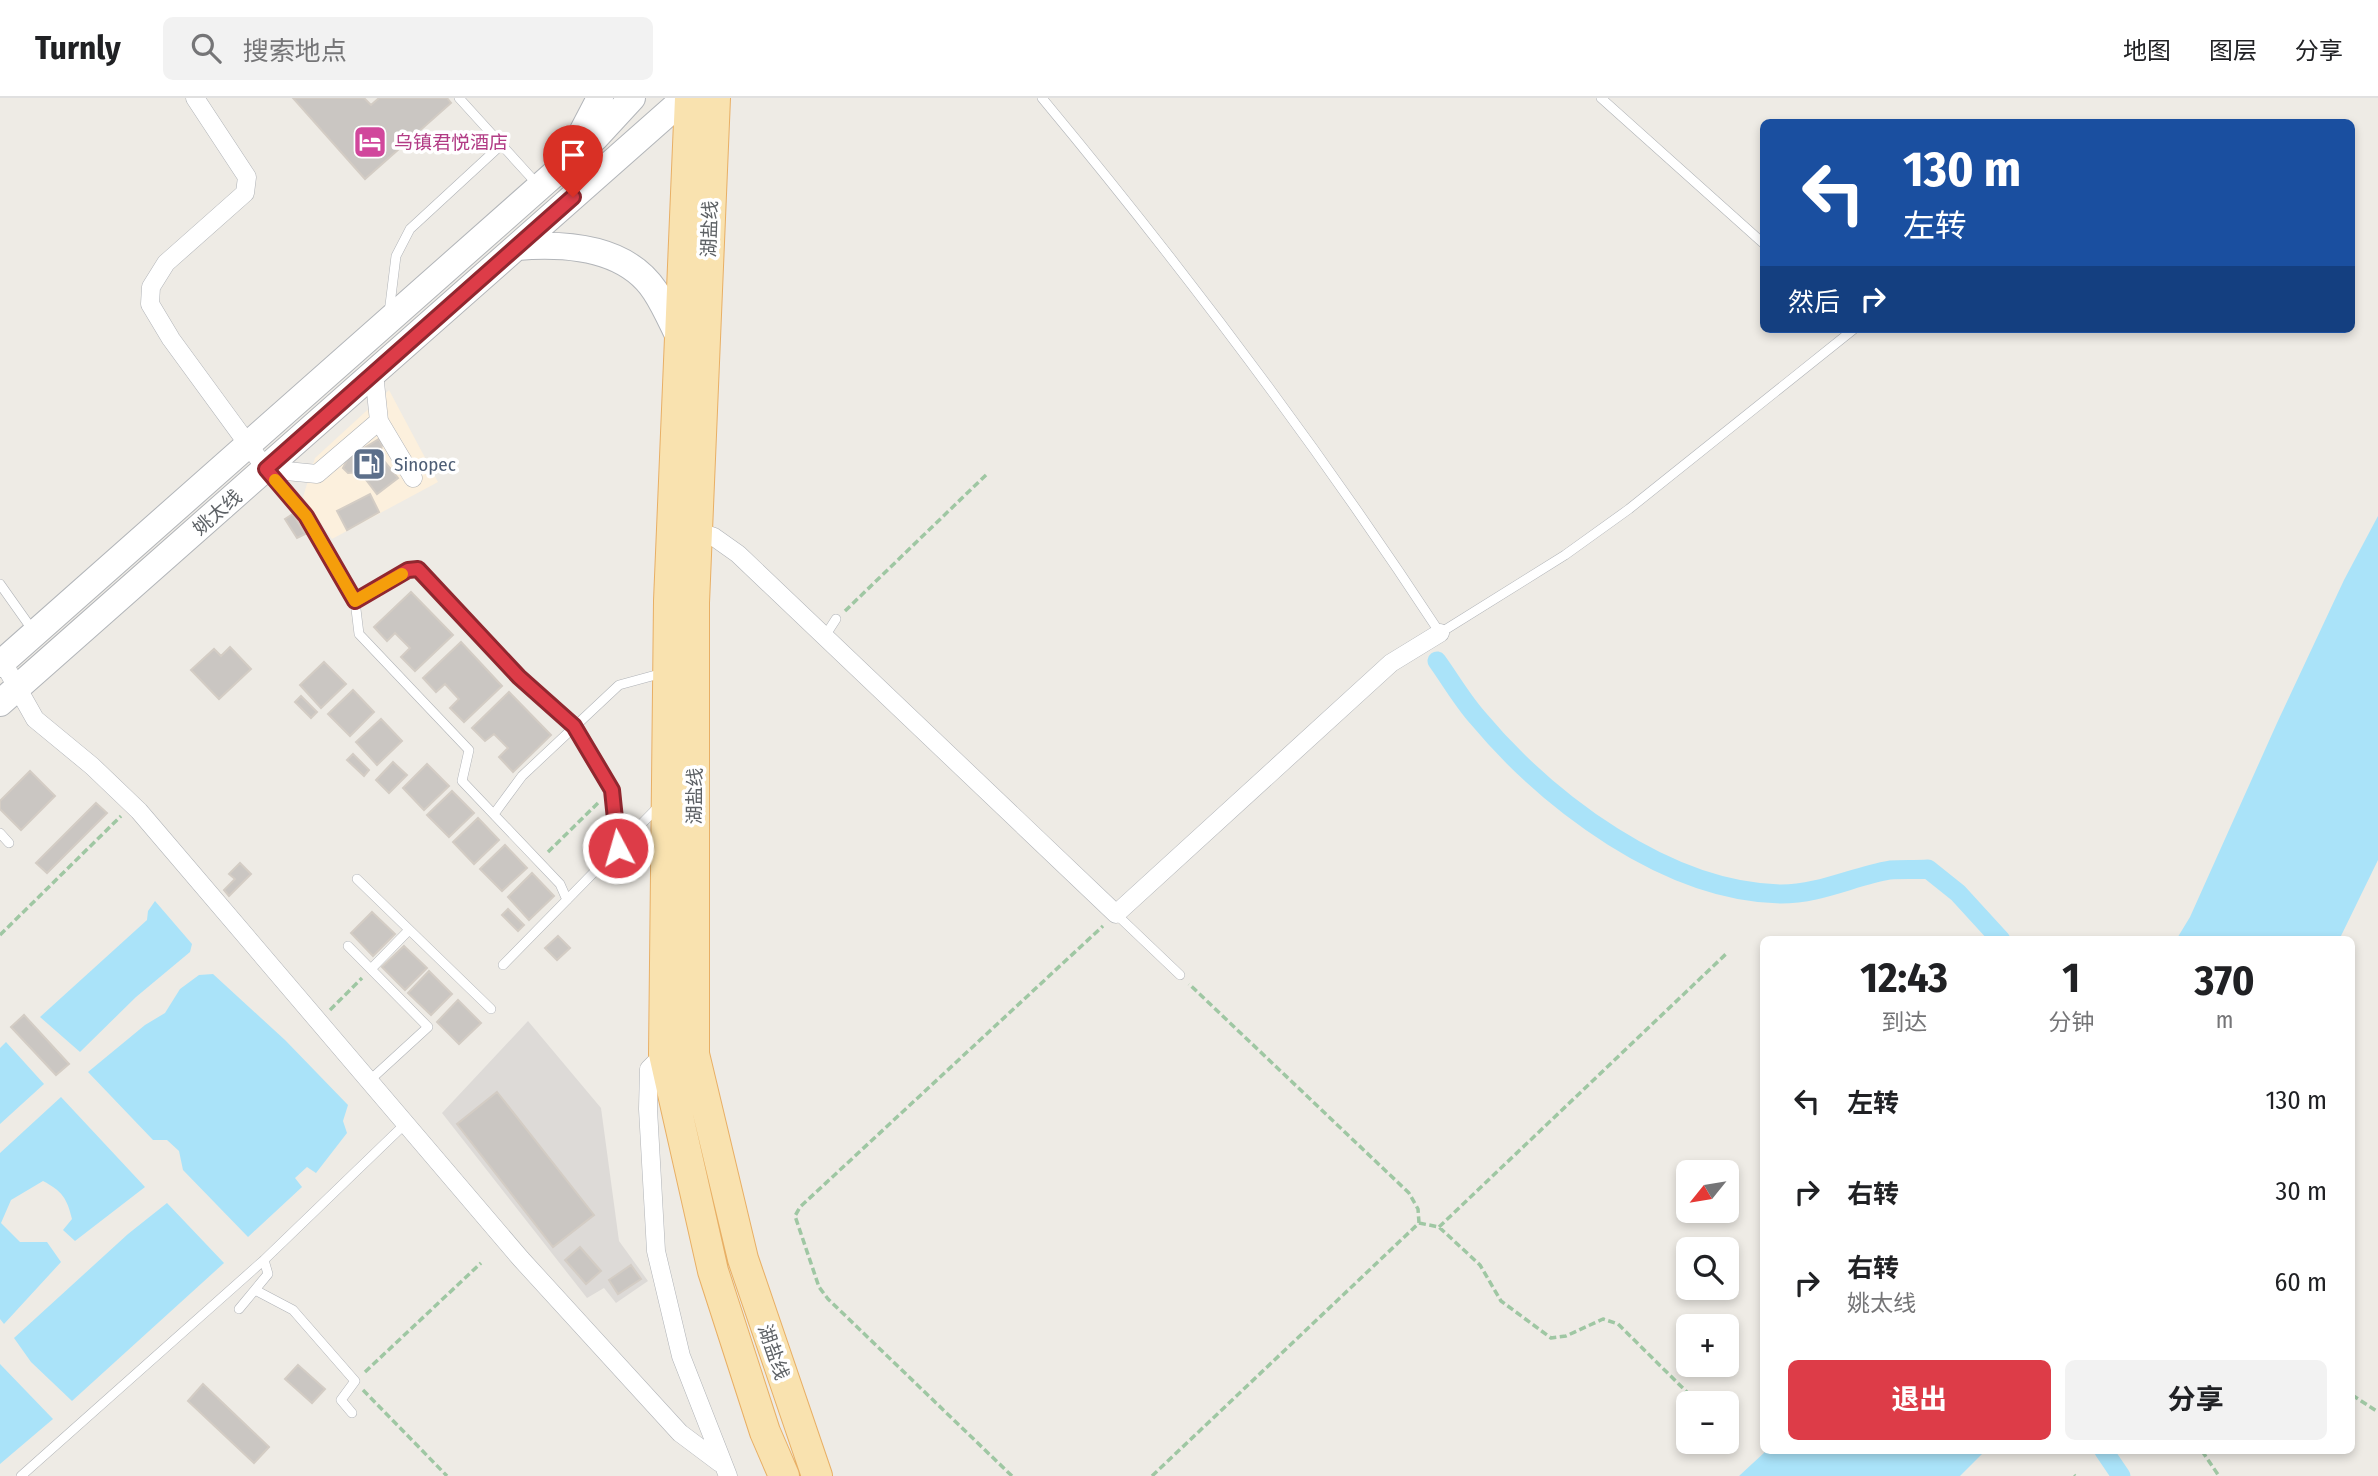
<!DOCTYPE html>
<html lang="zh">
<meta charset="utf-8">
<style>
body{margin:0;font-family:"Fira Sans Condensed","Noto Sans SC",sans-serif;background:#f2f2f2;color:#202124;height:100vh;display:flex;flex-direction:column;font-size:26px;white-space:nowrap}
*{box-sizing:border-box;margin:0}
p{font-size:23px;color:#757577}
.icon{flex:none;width:38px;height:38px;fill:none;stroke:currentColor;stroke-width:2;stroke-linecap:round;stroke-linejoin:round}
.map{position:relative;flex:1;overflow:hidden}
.sheet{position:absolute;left:1760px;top:838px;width:595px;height:518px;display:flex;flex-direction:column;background:#fff;border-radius:10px;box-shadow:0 4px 10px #0003}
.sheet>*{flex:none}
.guide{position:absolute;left:1760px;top:21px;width:595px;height:214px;border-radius:10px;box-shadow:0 4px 10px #0003;background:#1a4fa0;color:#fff;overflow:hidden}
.needle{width:46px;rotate:240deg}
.fabs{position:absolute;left:1676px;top:1062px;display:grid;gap:14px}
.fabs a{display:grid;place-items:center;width:63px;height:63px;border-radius:10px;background:#fff;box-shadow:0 4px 10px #0003;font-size:35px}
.pin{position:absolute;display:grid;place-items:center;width:60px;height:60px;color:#fff;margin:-72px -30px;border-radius:50% 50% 50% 0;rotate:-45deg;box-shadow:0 0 7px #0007}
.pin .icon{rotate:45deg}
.me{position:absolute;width:77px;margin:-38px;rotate:354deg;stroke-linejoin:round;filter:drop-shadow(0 0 5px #0008)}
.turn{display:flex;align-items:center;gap:24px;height:147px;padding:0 28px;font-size:32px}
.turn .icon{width:91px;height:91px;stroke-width:2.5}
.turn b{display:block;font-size:49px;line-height:60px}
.then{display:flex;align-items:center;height:66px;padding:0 28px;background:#0003;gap:14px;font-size:26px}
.eta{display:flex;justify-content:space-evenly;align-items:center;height:119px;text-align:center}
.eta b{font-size:42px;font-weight:700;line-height:49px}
.button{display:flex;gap:14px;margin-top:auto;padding:14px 28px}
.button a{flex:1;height:80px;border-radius:10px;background:#dd3c48;color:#fff;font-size:28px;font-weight:700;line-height:80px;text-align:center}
.button a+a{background:#f2f2f2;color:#202124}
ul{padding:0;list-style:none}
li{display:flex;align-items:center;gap:21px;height:91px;padding:0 28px}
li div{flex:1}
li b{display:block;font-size:26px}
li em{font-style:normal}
header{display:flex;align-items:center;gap:42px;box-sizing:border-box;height:98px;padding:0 35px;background:#fff;border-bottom:2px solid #e0e0e0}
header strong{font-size:33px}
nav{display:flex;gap:38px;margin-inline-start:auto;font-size:24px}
.search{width:490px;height:63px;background:#f2f2f2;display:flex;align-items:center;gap:18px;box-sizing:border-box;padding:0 24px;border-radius:10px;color:#757577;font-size:26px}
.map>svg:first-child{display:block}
.commercial{fill:#fcf0dd}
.industrial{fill:#dddad7}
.water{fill:#aae3f9}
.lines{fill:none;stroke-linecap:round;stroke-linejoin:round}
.canal{stroke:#aae3f9;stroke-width:19}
.building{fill:#cac6c2;stroke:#d3ccc4;stroke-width:2}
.lane-casing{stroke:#b0b3b7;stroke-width:10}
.street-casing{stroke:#b0b3b7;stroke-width:19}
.secondary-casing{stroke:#b2b5b9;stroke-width:28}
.primary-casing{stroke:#e8af65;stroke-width:32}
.path{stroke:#9fc7a3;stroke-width:3.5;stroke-dasharray:7 3.5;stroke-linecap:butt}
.lane{stroke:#fff;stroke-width:9}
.street{stroke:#fff;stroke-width:18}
.secondary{stroke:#fff;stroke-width:26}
.primary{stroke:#f9e2af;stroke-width:30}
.route-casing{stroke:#90272f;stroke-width:18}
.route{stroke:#dd3c48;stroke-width:12}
.slow{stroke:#f59e0b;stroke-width:12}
.labels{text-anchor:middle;stroke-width:7;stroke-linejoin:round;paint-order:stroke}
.hotel-label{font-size:19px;fill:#b23c85;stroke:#fff;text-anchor:start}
.street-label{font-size:19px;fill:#5d6165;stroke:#fff}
.service-label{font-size:19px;fill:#4e5e75;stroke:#fff;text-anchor:start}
</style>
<header>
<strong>Turnly</strong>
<div class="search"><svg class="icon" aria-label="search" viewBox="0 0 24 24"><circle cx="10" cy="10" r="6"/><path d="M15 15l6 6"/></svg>搜索地点</div>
<nav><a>地图</a><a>图层</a><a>分享</a></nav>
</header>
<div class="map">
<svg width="2378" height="1378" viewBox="0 0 2378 1378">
<rect width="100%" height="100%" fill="#eeebe5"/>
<path class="commercial" d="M389 292 438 384 332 441 303 399 315 360Z"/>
<path class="industrial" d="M528 923 601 1010 619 1143 648 1183 616 1205 604 1190 587 1200 442 1015Z"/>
<path class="water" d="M2378 418V762L2339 842H2176L2190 819 2277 625 2344 482Z
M155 803 192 846 190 854 136 899 80 954 40 919 147 822 148 813Z
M213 876 285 942 348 1007 343 1023 347 1035 316 1075 307 1069 295 1080 302 1089 248 1139 183 1072 179 1053 167 1042H153L88 974 145 927 165 915 180 891 199 877Z
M6 944 44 986 0 1026V950Z
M61 999 145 1089 75 1143 63 1132 72 1121C67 1100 62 1093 43 1083L11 1102 1 1125 20 1144H47L61 1164 4 1226 0 1221V1055Z
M167 1105 224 1165 72 1303 31 1264 14 1240 128 1136Z
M0 1266 53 1321 0 1366Z
M1766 1353H1985L1960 1378H1739Z"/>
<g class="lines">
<path class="canal" d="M1437 563C1450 581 1462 602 1477 619 1548 704 1667 794 1781 796 1820 796 1854 778 1890 772 1902 771 1915 772 1928 771L1958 795 2001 842
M2104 1353 2121 1378"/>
</g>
<path class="building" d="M293 0H364L371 7 379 0H447L451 5 365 81Z
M379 341 382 347 380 358 398 380 377 396 360 374 348 375 343 370 348 360Z
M370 396 379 414 347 432 337 413Z
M293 416 305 436 297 440 285 421Z
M411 494 453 537 415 573 401 559 410 550 395 535 387 543 374 529Z
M461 544 502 588 464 624 450 610 459 601 445 586 436 594 423 580Z
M230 549 251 571 219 601 191 572 214 551 221 558Z
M324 564 346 586 321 610 300 587Z
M353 592 374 614 350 638 328 616Z
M509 594 551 637 513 674 499 659 508 650 494 636 485 643 472 630Z
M301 598 317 614 311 620 295 604Z
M381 621 402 643 377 667 356 644Z
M353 656 369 672 364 678 347 662Z
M393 664 407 677 389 695 376 682Z
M427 666 449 688 424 712 403 690Z
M30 673 55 698 21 732 0 711V703Z
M452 693 474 715 449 739 427 717Z
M96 705 107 715 47 775 36 765Z
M478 720 499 742 474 766 453 744Z
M505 747 527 770 502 793 480 771Z
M240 765 251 776 229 798 224 792 235 781 229 776Z
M532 775 554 798 529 822 508 799Z
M508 811 524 827 518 833 502 817Z
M372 814 395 836 373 858 351 835Z
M558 838 570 850 557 862 545 850Z
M404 848 427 870 405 892 382 869Z
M429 873 452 896 431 917 408 895Z
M458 902 481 925 459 946 437 924Z
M24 917 69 966 56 977 11 929Z
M497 994 594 1117 553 1149 457 1026Z
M580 1149 601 1173 586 1186 565 1162Z
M631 1167 641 1181 618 1196 609 1182Z
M298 1267 325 1291 312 1305 285 1281Z
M203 1286 269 1349 254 1365 188 1303Z"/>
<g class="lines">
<defs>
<path id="lane" d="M459 0 538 87
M1042 0C1184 171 1318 349 1440 535L1565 457 1629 411 1854 231
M1601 0 1764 146
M389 215 396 158 410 131 500 48
M268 373 306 418 355 503 359 536 469 652 462 683 560 786 567 802
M0 486 34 534
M355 503 408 473 418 471 519 580 574 628 612 692 618 750
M825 538 836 521
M494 716 522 678 619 587 663 575
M0 735 9 745
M357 781 491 911
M1116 816 1180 877
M348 848 428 929 369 983
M503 867 659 708
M371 871 409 832
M257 1193 293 1212 355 1283 341 1302 352 1315
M239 1211 268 1176 264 1162
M21 1378 264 1162 404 1027"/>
<path id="street" d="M195 0 247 79 245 95 166 165 151 189 150 206 171 241 266 371 317 376 379 323 374 275
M379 323 413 380
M697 433 714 439 738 456 1116 816 1391 565 1440 535
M0 559 35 621 92 668 139 713 521 1161 680 1335 720 1365
M664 956 649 971 648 1011 656 1153 681 1258 728 1378"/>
<path id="secondary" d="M576 46 600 0
M517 149C565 145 626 149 655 193 665 208 672 225 680 241
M0 566 596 39 632 0
M0 605 685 0"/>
<path id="primary" d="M690 0 669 503 664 956 713 1173 765 1334 784 1378
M715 0 694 505V956L743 1161 817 1378"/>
</defs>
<use href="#lane" class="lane-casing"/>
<use href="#street" class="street-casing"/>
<use href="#secondary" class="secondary-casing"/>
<use href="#primary" class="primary-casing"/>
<path class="path" d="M845 513 988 375
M548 754 600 703
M0 837 121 718
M330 912 362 880
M1419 1125 1439 1129 1480 1167 1501 1203 1551 1240 1566 1238 1603 1221 1618 1226 1699 1306
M1439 1129 1727 855
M365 1274 481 1165
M363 1292 447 1378
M2352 1297 2378 1314
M2202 1353 2219 1378
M2074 1377 2075 1378
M1012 1378 828 1201 819 1189 795 1118 800 1109 1103 828
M1152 1378 1419 1125 1418 1111 1409 1095 1189 886"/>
<use href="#lane" class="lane"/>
<use href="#street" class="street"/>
<use href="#secondary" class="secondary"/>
<use href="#primary" class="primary"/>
</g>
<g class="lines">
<defs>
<path id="route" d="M573 99 266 371 306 418 355 503 408 472 418 471 519 579 574 628 612 692 618 750"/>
</defs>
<use href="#route" class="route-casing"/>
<use href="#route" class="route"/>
<path class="slow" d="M275 382 306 418 355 503 402 476"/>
</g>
<defs>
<symbol id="hotel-square" viewBox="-11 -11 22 22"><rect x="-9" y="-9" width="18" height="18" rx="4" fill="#d1479c" stroke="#fff"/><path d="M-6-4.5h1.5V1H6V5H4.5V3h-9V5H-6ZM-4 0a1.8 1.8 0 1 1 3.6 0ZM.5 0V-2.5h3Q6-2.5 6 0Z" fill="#fff"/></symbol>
<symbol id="fuel-square" viewBox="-11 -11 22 22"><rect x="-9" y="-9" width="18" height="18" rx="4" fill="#5c6f8a" stroke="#fff"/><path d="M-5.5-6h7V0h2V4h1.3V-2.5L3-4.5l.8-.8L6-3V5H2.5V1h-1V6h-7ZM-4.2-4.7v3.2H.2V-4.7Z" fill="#fff"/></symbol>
</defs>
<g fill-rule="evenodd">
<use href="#hotel-square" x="351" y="25" width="38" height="38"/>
<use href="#fuel-square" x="350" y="347" width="38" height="38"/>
</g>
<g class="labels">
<g class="hotel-label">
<text x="394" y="51">乌镇君悦酒店</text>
</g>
<g class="street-label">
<text transform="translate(709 131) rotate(-88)" y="7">湖盐线</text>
<text transform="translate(217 414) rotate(-41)" y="7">姚太线</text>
<text transform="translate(694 698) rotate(-90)" y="7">湖盐线</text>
<text transform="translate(774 1254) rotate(71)" y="7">湖盐线</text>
</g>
<g class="service-label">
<text x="394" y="373">Sinopec</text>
</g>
</g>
</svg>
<div class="fabs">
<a><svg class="needle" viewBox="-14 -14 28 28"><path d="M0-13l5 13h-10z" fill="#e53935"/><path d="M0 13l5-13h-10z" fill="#757577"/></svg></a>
<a><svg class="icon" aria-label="search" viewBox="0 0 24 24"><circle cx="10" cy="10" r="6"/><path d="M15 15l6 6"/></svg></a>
<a>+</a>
<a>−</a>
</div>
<div class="pin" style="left:573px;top:99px;background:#d93025"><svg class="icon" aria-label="arrive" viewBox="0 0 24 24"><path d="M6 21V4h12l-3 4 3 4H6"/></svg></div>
<svg class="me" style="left:618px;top:750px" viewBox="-20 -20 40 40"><circle r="17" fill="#dd3c48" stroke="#fff" stroke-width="3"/><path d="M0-11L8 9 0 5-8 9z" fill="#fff"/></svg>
<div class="guide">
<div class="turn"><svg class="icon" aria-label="left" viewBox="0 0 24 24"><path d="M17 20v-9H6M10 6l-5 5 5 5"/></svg><div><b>130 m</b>左转</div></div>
<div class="then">然后<svg class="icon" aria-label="right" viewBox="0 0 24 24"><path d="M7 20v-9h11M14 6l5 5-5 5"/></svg></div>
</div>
<section class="sheet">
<div class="eta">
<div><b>12:43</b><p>到达</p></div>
<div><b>1</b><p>分钟</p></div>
<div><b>370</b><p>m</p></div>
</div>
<ul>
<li><svg class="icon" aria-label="left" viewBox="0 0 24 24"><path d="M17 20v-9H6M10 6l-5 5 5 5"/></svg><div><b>左转</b></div><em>130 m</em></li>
<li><svg class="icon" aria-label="right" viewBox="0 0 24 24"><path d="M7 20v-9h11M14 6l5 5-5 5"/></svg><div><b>右转</b></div><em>30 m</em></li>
<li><svg class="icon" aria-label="right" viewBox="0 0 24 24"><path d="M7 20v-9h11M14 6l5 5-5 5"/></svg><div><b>右转</b><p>姚太线</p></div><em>60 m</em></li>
</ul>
<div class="button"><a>退出</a><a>分享</a></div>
</section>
</div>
